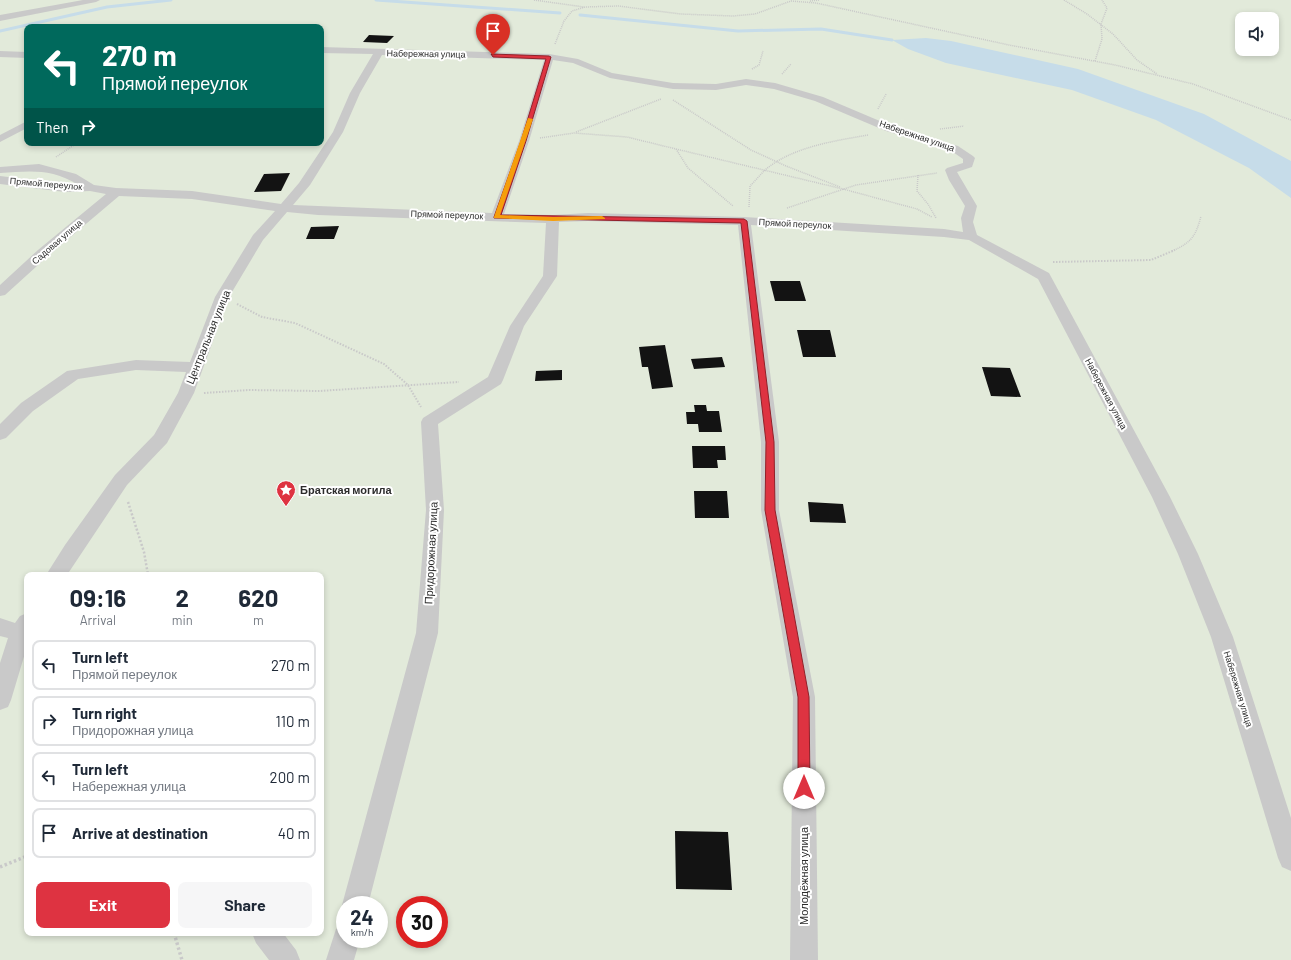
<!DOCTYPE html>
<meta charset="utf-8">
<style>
body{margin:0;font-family:Barlow,sans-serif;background:#f6f6f7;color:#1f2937;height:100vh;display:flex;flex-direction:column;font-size:15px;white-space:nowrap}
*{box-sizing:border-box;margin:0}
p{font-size:13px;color:#747a83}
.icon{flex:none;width:22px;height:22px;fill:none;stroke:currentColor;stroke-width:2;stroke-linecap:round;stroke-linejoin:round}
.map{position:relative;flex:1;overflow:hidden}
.sheet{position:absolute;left:24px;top:572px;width:300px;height:364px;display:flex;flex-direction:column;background:#fff;border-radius:8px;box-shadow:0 2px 6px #0003}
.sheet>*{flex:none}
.hud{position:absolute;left:24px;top:24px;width:300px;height:122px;border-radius:8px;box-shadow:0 2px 6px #0003;background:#00695c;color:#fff;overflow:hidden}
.buttons{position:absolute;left:1235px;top:12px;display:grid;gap:8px}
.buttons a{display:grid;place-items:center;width:44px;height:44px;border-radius:8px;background:#fff;box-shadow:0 2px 6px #0003;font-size:20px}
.speed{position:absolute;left:336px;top:896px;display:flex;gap:8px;font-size:20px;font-weight:700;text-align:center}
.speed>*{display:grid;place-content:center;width:52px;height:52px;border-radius:50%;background:#fff;box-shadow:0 2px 6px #0003;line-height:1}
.speed small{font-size:10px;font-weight:400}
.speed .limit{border:6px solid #d22;background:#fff;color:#111}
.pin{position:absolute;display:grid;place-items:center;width:34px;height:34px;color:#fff;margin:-41px -17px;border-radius:50% 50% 50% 0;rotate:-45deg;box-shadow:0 0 4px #0007}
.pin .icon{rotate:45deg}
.me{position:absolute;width:44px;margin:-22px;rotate:0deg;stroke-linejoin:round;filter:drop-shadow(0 0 3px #0008)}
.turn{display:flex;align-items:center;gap:14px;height:84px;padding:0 12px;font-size:18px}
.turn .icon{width:52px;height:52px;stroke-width:2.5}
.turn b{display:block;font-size:28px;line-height:34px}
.then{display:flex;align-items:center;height:38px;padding:0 12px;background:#0003;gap:8px;font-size:15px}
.eta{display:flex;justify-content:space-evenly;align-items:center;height:68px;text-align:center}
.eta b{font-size:24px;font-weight:700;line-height:28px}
.button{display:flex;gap:8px;margin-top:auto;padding:8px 12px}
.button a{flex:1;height:46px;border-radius:8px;background:#de3341;color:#fff;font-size:16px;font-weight:700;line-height:46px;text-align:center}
.button a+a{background:#f6f6f7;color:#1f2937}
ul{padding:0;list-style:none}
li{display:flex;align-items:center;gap:12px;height:50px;margin:0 8px 6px;padding:0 4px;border:2px solid #e0e1e3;border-radius:8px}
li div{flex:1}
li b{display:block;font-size:15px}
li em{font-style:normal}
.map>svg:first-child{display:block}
.green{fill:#e2eada;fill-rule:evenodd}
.water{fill:#c6dce9}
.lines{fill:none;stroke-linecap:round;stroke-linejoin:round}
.stream{stroke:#c6dce9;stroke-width:3}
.building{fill:#131313}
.path-far3{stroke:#c9c9c9;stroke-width:1.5;stroke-dasharray:1 1;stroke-linecap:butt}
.path-far2{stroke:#c9c9c9;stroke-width:2;stroke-dasharray:1.5 1.5;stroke-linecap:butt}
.path-far1{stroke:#c9c9c9;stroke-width:2.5;stroke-dasharray:2 2;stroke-linecap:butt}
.path{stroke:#c9c9c9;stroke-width:3.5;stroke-dasharray:2.5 2.5;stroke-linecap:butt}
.street{fill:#c9c9c9;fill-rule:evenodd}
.route{fill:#de3341;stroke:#90212a}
.slow{fill:#f59e0b}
.labels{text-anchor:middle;stroke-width:4;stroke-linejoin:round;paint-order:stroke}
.far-street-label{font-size:9px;fill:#2c2c2c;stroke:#fff}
.street-label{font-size:11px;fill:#2c2c2c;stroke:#fff}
.poi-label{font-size:11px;font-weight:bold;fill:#2c2c2c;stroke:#fff;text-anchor:start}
</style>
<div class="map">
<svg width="1291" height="960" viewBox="0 0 1291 960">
<rect width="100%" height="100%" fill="#fff"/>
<path class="green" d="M0 0H1291V960H0ZM1242 19H1272V49H1242ZM27 27H321V143H27ZM27 575H321V933H27ZM345 905H379V939H345ZM405 905H439V939H405Z"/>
<path class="water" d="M926 38 951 41 1078 69 1204 114 1291 161V198L1249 168 1156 120 1072 90 946 63 908 49 892 40Z"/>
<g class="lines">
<path class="stream" d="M376 0 560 13
M580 15 738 31 821 29 892 40
M0 31 107 7 171 0"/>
</g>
<path class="building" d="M369 35 394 36 387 43 363 42Z
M290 173 281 191 254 192 264 174Z
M339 226 334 239H306L311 227Z
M770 281H800L806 301H775Z
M797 330H830L836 357H803Z
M665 345 673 387 652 389 648 367H642L639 347Z
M722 357 725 367 694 369 691 359Z
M982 367 1010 368 1021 397 991 396Z
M562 370V380L535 381 536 371Z
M694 405H706L707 411H719L722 432H699L698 424H687L686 412H695Z
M692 446H725L726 460H717L718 468H693Z
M694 491H727L729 518H695Z
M808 502 843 504 846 523 810 522Z
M675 831 728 832 732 890 676 889Z"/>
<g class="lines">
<path class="path-far3" d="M534 0 584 7
M1064 0 1087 14 1113 34 1137 60 1157 74
M810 1 820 0
M555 44 564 21 572 11 585 7 618 6 681 14 733 16 755 14 791 1 816 3 1009 45 1115 65 1193 84 1291 120
M1095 61 1102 39 1101 24 1107 8 1102 0
M752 69 759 65 763 51
M782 74 791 64
M673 100 751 150 786 166 840 187
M878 109 886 94
M940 129 964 126
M576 132 661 99
M540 138 574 133 627 137 676 149 688 168 733 206
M676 149 843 189 917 209 932 217
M56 157 77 143
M918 175 917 191 928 204 936 218
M749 207 750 186C755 181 760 175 765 170 792 147 834 141 868 135
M787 208 856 185 937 173
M1172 251C1191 243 1196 236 1201 216"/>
<path class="path-far2" d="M1053 262 1151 260 1175 250
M237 304 262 317 295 323 384 364 408 385 421 407
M204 393 249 390 319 391 459 382"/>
<path class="path-far1" d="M128 502 144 552 148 575"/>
<path class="path" d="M0 867 27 856
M174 933 182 960"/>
<path class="street" d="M83 0H100L96 2 0 21V15Z
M321 47 549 54 578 59 612 73 673 83 716 84 746 79 775 83 823 97 894 127 958 146 973 156 975 158 972 167 957 172 977 206 973 222 977 235 1049 273 1170 497 1198 554 1233 637 1291 818V871L1282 867 1278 858 1211 637 1178 554 1152 497 1038 279 969 240 944 237 751 225 779 442V510L815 697 818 960H790L793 697 761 510V442L738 225 588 221 559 222 557 276 524 326 503 380 501 384 438 424 444 510 438 633 368 905H345V913L342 905 416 633 426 510 421 422 423 418 488 377 510 326 543 276 546 223 318 215 287 212 263 240 229 297 194 393 167 443 127 485 67 575H46L65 545 115 475 154 435 178 393 186 372 136 370 78 379 33 411 6 438 0 440V424L21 403 67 371 136 360 190 362 215 297 253 235 275 211 192 199 119 196 48 256 5 295 0 296V285L38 250 106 194 90 191 65 192 0 184V176L65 184H77C51 168 29 171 0 173V167L39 164 76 174 94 185 116 188 192 191 281 204 299 183 333 132 350 93 373 54 321 53ZM382 55 544 60 519 141 492 213 293 205 310 185 343 132 360 93ZM553 60 573 63 610 78 673 89 716 90 746 85 774 89 815 101 886 131 950 150 963 159V163L947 168 945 170 949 180 965 206 961 218 963 232 944 229 744 217 588 213 553 215 504 214 529 141Z
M0 51 27 52V58L0 57Z
M27 121V128L0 142V135Z
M27 613V650H26L11 700 8 707 0 710V663L8 638 0 636V618L15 623 20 616Z
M345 926V939H360L354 960H326L336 929Z
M252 933H283L296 950 300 960H269L256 943Z"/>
</g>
<path class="route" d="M491 54 549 56 551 57 526 141 501 215 744 219 747 221 774 442 775 510 809 697 810 788 808 792 804 794 799 792 798 788V697L765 510 766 442 741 223 494 218V217L521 141 546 59 493 57Z"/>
<path class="slow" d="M528 118 533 119 500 215 553 217 602 216 605 218V219L553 221 494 218V217Z"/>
<defs>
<symbol id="sight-pin" viewBox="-11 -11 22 30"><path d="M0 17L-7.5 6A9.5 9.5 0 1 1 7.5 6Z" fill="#de3341" stroke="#fff"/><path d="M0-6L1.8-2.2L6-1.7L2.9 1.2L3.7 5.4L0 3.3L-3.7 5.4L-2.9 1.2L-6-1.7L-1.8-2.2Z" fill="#fff"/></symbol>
</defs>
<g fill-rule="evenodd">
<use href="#sight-pin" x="275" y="479" width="22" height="30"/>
</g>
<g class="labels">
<g class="far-street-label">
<text transform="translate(426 54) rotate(1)" y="3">Набережная улица</text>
<text transform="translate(917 136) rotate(19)" y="3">Набережная улица</text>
<text transform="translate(46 184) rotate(5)" y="3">Прямой переулок</text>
<text transform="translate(447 215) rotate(2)" y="3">Прямой переулок</text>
<text transform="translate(795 224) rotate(3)" y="3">Прямой переулок</text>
<text transform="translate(57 242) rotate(-41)" y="3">Садовая улица</text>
<text transform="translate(1106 394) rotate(62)" y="3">Набережная улица</text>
<text transform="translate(1238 689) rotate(73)" y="3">Набережная улица</text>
</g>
<g class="street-label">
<text transform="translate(208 337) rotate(-68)" y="4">Центральная улица</text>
<text transform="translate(431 553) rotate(-87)" y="4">Придорожная улица</text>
<text transform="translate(804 876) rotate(-90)" y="4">Молодёжная улица</text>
</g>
<g class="poi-label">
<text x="300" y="494">Братская могила</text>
</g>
</g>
</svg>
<div class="buttons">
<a><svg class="icon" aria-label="sound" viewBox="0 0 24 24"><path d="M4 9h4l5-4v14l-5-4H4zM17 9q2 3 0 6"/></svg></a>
</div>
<div class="speed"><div>24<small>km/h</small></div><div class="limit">30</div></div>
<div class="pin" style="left:493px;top:55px;background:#d93025"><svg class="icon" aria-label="arrive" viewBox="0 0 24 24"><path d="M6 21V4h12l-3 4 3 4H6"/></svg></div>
<svg class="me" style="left:804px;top:788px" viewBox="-20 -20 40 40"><circle r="19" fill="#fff"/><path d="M0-13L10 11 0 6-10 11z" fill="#de3341"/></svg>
<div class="hud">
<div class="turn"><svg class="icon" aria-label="left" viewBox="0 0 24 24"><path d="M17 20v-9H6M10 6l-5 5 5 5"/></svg><div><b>270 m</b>Прямой переулок</div></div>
<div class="then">Then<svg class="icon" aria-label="right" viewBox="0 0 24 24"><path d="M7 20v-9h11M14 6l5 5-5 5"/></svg></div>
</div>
<section class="sheet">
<div class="eta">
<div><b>09:16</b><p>Arrival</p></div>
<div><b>2</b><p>min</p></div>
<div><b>620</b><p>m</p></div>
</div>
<ul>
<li><svg class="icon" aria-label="left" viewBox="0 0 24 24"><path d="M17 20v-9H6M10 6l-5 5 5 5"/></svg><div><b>Turn left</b><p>Прямой переулок</p></div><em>270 m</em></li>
<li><svg class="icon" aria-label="right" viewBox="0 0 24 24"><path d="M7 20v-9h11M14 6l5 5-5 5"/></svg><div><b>Turn right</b><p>Придорожная улица</p></div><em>110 m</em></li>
<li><svg class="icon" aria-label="left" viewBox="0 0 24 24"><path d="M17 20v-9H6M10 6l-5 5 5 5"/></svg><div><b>Turn left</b><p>Набережная улица</p></div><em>200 m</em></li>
<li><svg class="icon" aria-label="arrive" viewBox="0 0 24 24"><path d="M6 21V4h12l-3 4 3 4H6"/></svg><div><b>Arrive at destination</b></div><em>40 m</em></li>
</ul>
<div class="button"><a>Exit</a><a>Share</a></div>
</section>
</div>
